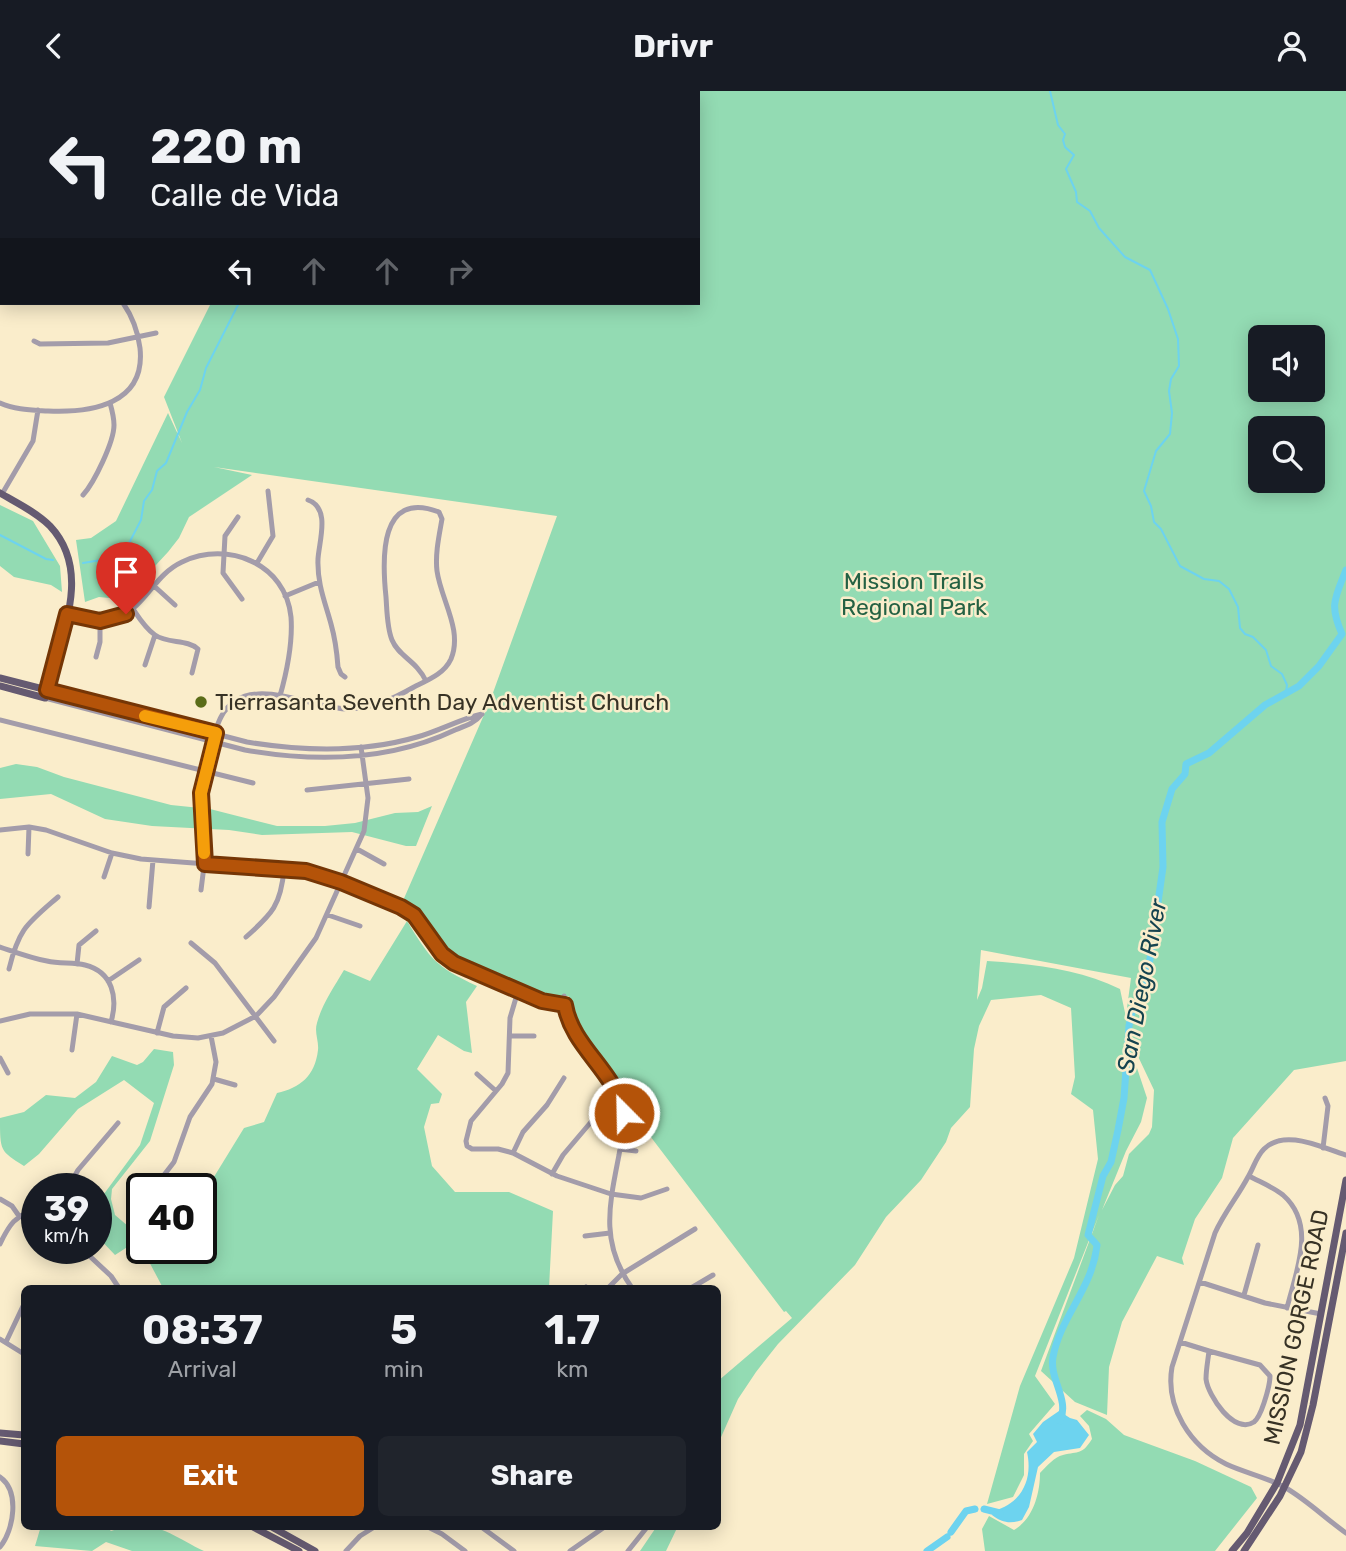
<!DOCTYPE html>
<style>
body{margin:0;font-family:Rubik,sans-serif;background:#20242c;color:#f1f3f6;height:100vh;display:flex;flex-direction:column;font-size:26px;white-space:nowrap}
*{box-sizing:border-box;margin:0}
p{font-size:23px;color:#9ea1a6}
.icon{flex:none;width:38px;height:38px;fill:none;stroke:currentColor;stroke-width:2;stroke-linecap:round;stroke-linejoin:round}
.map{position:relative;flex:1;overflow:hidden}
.details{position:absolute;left:21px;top:1194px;width:700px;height:245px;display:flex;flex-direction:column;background:#171b24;border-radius:10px;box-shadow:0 4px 18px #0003}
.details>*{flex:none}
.guide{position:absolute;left:0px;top:0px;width:700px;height:214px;box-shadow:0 4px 18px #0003;background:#171b24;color:#f1f3f6;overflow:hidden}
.buttons{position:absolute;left:1248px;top:234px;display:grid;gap:14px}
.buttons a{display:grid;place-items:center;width:77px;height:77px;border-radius:10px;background:#171b24;box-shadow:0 4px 18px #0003;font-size:35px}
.speed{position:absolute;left:21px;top:1082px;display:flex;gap:14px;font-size:35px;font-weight:700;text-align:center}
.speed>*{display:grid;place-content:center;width:91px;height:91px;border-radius:50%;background:#171b24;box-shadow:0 4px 18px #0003;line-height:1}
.speed small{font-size:18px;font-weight:400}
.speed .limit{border:4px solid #111;border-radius:10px;background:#fff;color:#111}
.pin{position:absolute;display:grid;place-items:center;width:60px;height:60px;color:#fff;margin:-72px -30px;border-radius:50% 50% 50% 0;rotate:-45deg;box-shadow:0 0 7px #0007}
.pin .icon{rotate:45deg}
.me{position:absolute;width:77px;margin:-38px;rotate:337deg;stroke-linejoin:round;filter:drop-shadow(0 0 5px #0008)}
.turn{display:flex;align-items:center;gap:24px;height:147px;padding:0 35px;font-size:32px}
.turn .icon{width:91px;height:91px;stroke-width:2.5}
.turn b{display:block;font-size:49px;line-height:60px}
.lanes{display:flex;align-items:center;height:66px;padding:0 35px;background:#0003;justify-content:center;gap:35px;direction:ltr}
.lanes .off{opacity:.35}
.eta{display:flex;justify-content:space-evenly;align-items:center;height:119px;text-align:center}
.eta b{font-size:42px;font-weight:700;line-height:49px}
.cta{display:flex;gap:14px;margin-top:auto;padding:14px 35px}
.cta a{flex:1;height:80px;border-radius:10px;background:#b45309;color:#fff;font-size:28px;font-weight:700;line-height:80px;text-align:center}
.cta a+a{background:#20242c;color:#f1f3f6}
header{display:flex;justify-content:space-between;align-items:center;height:91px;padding:0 35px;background:#171b24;font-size:32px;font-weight:700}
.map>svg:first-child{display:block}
.green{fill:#93dbb3;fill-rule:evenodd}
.water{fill:#6dd3ef}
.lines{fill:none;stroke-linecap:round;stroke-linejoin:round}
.stream{stroke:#6dd3ef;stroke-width:2}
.river{stroke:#6dd3ef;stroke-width:7}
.minor{stroke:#a39caa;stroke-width:5}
.major{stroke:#655a71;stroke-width:7}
.route-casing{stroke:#753606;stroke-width:18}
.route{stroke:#b45309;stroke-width:12}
.slow{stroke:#f59e0b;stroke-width:12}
.poi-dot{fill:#5a6c18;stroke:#faedcb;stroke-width:2.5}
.labels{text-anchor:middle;stroke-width:5;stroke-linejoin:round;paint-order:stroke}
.park-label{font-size:23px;fill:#246143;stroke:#faedcb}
.poi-label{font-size:23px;fill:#373225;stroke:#faedcb;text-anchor:start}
.street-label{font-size:23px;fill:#373225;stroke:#faedcb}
.water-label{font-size:24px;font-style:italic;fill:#15434f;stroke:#faedcb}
</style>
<header><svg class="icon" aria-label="back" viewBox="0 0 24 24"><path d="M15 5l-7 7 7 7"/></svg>Drivr<svg class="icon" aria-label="person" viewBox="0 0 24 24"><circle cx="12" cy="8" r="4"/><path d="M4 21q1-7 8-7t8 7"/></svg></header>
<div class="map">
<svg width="1346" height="1460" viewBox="0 0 1346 1460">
<rect width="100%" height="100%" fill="#faedcb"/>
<path class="green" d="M217 0H1346V970L1294 979 1233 1047 1222 1087 1195 1128 1182 1167 1184 1174 1157 1165 1122 1231 1109 1276 1107 1324 1075 1311 1041 1280 1099 1124 1035 1285 1055 1313 1029 1343 1033 1350 1024 1363V1384L1013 1406 987 1413 1020 1295 1074 1167 1098 1068 1093 1019 1071 1003 1075 986 1071 917 1041 904 991 909 979 935 974 958 970 1016 951 1037 946 1051 921 1089 886 1126 855 1174 778 1253 756 1281 738 1308 718 1353V1290L792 1227 786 1220 784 1221 628 1016C615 975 570 950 569 905H559L558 908 544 905 455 866C435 850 427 824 402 812L490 610 557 425 214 376 252 384 189 426 179 447 168 461 155 475 142 483 119 508 99 506 85 511 76 449 91 447 116 430 168 322 182 352 164 306 211 212H698V2ZM1260 247H1312V299H1260ZM1260 338H1312V390H1260ZM981 859 1131 887 1127 917 1135 959 1154 999 1152 1036 1149 1043 1129 1063 1123 1085 1115 1094 1102 1119 1126 1060 1141 1031 1147 1007 1136 974 1120 898C1079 878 1032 873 987 870L982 897 977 909Z
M0 414 33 430 60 475 62 501 51 494 14 486 0 475Z
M16 673 37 676 64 686 171 714 210 718 277 735H325L355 732 395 722 418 721 432 715 416 755H406L352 741 262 744 229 739 152 735 105 728 51 703 0 708V677Z
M407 830C431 869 435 875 477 895L466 911 472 962 464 960 438 944 417 978 442 1003 439 1012 431 1013 424 1036 432 1075 455 1101H509L553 1120 549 1197H163L145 1163 129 1155 115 1164 96 1144V1121L101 1107 140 1054 154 1012 124 989 78 1018 39 1063 24 1075C0 1060 0 1060 0 1027L24 1021 46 1004 75 1007 96 991 112 965 137 974 143 971 154 958 173 961 174 974 150 1050 112 1098 111 1108 115 1124 142 1147V1157H201V1107L244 1037 264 1031 277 1002C300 997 315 985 318 959 319 950 314 941 317 932 322 913 334 896 344 879L370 890Z
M1087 1319 1106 1328 1124 1344 1195 1370 1251 1396 1257 1407 1215 1460H985L982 1438 989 1425 1014 1439C1033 1428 1040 1403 1040 1382 1047 1375 1054 1366 1063 1364 1079 1360 1082 1364 1092 1348L1089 1335 1080 1325Z
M41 1435H106L111 1440C152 1425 169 1443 204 1460H132L106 1451 92 1460 35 1455Z
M657 1435H678L666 1460H640Z"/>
<path class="water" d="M1059 1320 1070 1327 1077 1329 1089 1344 1080 1357 1054 1361 1038 1376 1029 1416 1022 1429C1011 1433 1002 1432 992 1424L994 1420C1022 1412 1033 1388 1027 1361L1037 1351 1033 1343 1043 1331Z"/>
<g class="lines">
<path class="stream" d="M1050 0 1058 34 1065 43 1063 49 1065 56 1074 64 1066 78 1076 101 1077 111 1090 120 1099 137 1125 166 1150 179 1168 218 1178 248 1179 275 1171 288 1169 300 1172 322 1170 343 1156 360 1144 400 1151 415 1154 431 1161 438 1180 475 1204 488 1219 490 1229 498 1238 516 1240 537 1245 543 1253 546 1266 559 1271 575 1282 583 1287 594 1286 601
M245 2V0
M0 444 46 468 53 469
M83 472 101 469 126 458 141 429 144 410 152 399 157 380 166 372 187 321 200 299 206 277 239 212"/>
<path class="river" d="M1060 1330C1070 1309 1049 1288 1053 1266 1061 1224 1092 1199 1097 1154L1088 1144 1103 1085 1111 1071 1118 1039 1124 1007 1129 935 1133 916 1145 903 1163 776 1162 731 1172 698 1185 683 1186 673 1209 662 1265 614 1299 595 1319 575 1342 543C1329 514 1335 507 1346 479
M984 1418 1000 1422
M951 1441 966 1420 975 1418
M927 1460 947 1446"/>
<path class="minor" d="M49 0 50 2
M63 2 71 0
M137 2 138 0
M192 2V0
M0 35 2 39
M0 207 2 206
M34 250 40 253 108 252 156 242
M0 312C15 319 32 319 48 320 92 322 146 313 140 257 138 241 132 225 123 212
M2 403 33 350 38 319
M83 404C94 392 114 351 114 334 114 326 112 319 110 312
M308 409C331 417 319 450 318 468 317 492 325 511 331 533 335 547 337 562 338 576L341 583 345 586
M238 426 225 445 223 482 242 508
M257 472 273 445 268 400
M153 494 175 514
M285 505 319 491
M133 518C139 527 146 538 155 544 168 553 187 548 198 558L192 582
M67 523C85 528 101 533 119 526 146 515 154 484 182 471 228 449 286 473 291 526 293 553 287 580 280 605
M96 566 100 551V530
M145 574 155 544
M47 599 247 651C302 660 362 662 417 646 439 640 460 628 482 623
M45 607 245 659C314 671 390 670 455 639 465 635 475 632 482 623
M0 629 253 692
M307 699 409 688
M0 739 29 736 46 739 112 762 141 768 314 781 407 819 423 834 442 863 454 872 542 910 564 913
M357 758 384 773
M28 763 29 736
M104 786 112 762
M201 799C204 781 205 764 204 746 203 732 200 717 201 703 202 688 214 639 221 626 246 579 309 618 349 618 373 617 393 608 414 596 428 589 444 583 451 568 463 539 441 509 437 480 435 463 439 445 442 428L439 421C379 398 382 468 386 506 387 520 387 537 392 549 399 566 416 569 426 590
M149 816 153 769
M328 824 360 835
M246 846C272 823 281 814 284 778
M191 852 215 872 274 950
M0 856C15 861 31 867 47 870 60 873 73 871 85 874 113 881 118 907 111 931
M77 873 79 854 96 840
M9 878C19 837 27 833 58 806
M108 890 139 869
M518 900 510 927 508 982 502 993 471 1030 466 1050 467 1055 472 1058H498L513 1062 557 1085 611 1103 641 1107 667 1098
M564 905C567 957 619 978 624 1022 626 1036 621 1050 619 1064 609 1115 600 1152 632 1197
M0 930 30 923H77L173 945 198 947 223 942 256 925 274 906 316 847 364 740 368 707 361 656
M157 942 164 916 186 897
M510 945H534
M72 959 77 923
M0 967 8 982
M477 983 496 1000
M214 988 235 994
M1323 1057 1328 1015 1325 1007
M620 1058 636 1060
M513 1062 523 1041 547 1014 564 987
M1346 1064C1322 1057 1285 1037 1264 1058 1256 1066 1254 1076 1248 1086 1238 1105 1224 1122 1215 1142L1172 1276C1165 1316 1190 1355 1226 1373 1245 1382 1267 1386 1286 1397 1308 1410 1325 1427 1346 1442
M552 1083 563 1064 591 1031
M1249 1085C1260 1091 1273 1096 1283 1104 1317 1134 1296 1180 1287 1217
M68 1097 78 1079 118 1032
M154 1097 174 1071 190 1026 212 993 216 971 211 945
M0 1108 12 1115 19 1125
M585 1145 610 1142
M0 1153C8 1136 16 1121 37 1121
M81 1157 111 1185 119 1197
M1200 1191 1265 1212 1321 1223
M586 1196 587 1197
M608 1197 622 1183 695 1138
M691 1197 713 1184
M1244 1204 1258 1154
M0 1248 24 1263
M6 1251 24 1213
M1180 1251 1209 1260
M1209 1260 1260 1274 1270 1285C1270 1294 1267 1303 1264 1312 1262 1318 1259 1327 1254 1331 1234 1344 1208 1305 1206 1288 1206 1279 1208 1269 1209 1260Z
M0 1386C20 1400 14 1439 0 1456
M426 1435 442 1443 465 1460
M480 1435 514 1460
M346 1460 360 1445 376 1435
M570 1460 606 1435
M628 1460 648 1435"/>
<path class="major" d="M0 402C17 412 36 421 50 435 96 484 56 553 45 607L0 595
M0 587 47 599
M0 1342 24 1344
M0 1350 24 1353
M251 1435 299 1460
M270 1435 315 1460
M1232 1460 1247 1442 1277 1392 1300 1334 1346 1089
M1244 1460 1280 1405 1301 1361 1313 1314 1346 1142"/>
</g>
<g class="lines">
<defs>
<path id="route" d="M126 523 100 530 67 523 47 599 216 642 201 702 205 773 306 780 341 791 401 816 414 824 442 863 454 872 542 910 565 914C572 956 615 980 624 1022"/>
</defs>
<use href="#route" class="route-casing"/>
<use href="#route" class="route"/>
<path class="slow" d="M145 625 216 642 201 702 204 762"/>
</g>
<circle class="poi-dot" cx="201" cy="611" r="7"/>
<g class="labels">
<g class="park-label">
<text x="914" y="498">Mission Trails<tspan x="914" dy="26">Regional Park</tspan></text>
</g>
<g class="poi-label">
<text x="215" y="619">Tierrasanta Seventh Day Adventist Church</text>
</g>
<g class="street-label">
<text transform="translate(1296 1236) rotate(-78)" y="8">MISSION GORGE ROAD</text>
</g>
<g class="water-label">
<text transform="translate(1142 895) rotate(-79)" y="8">San Diego River</text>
</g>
</g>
</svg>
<div class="buttons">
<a><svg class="icon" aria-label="sound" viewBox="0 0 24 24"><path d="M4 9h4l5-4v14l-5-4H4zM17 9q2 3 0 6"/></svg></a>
<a><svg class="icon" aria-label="search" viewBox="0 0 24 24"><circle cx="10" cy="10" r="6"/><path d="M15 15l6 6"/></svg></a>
</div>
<div class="speed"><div>39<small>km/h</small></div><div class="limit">40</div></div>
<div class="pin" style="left:126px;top:523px;background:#d93025"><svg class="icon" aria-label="arrive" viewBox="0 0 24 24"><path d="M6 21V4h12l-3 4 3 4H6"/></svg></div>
<svg class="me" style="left:624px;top:1022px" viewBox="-20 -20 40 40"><circle r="17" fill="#b45309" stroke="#fff" stroke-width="3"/><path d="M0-11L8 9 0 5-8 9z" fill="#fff"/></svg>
<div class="guide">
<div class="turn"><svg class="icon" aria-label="left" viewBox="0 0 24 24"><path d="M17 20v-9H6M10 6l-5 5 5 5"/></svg><div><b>220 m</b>Calle de Vida</div></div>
<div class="lanes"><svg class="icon" aria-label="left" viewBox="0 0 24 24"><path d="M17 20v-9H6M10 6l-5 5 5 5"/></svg><svg class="icon off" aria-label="ahead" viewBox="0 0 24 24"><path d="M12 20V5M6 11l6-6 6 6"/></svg><svg class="icon off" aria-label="ahead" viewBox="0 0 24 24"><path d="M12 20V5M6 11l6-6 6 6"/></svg><svg class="icon off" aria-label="right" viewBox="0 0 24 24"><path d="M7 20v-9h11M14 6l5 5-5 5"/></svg></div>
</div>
<section class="details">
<div class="eta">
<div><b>08:37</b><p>Arrival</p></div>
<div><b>5</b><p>min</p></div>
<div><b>1.7</b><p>km</p></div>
</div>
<div class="cta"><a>Exit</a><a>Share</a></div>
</section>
</div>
